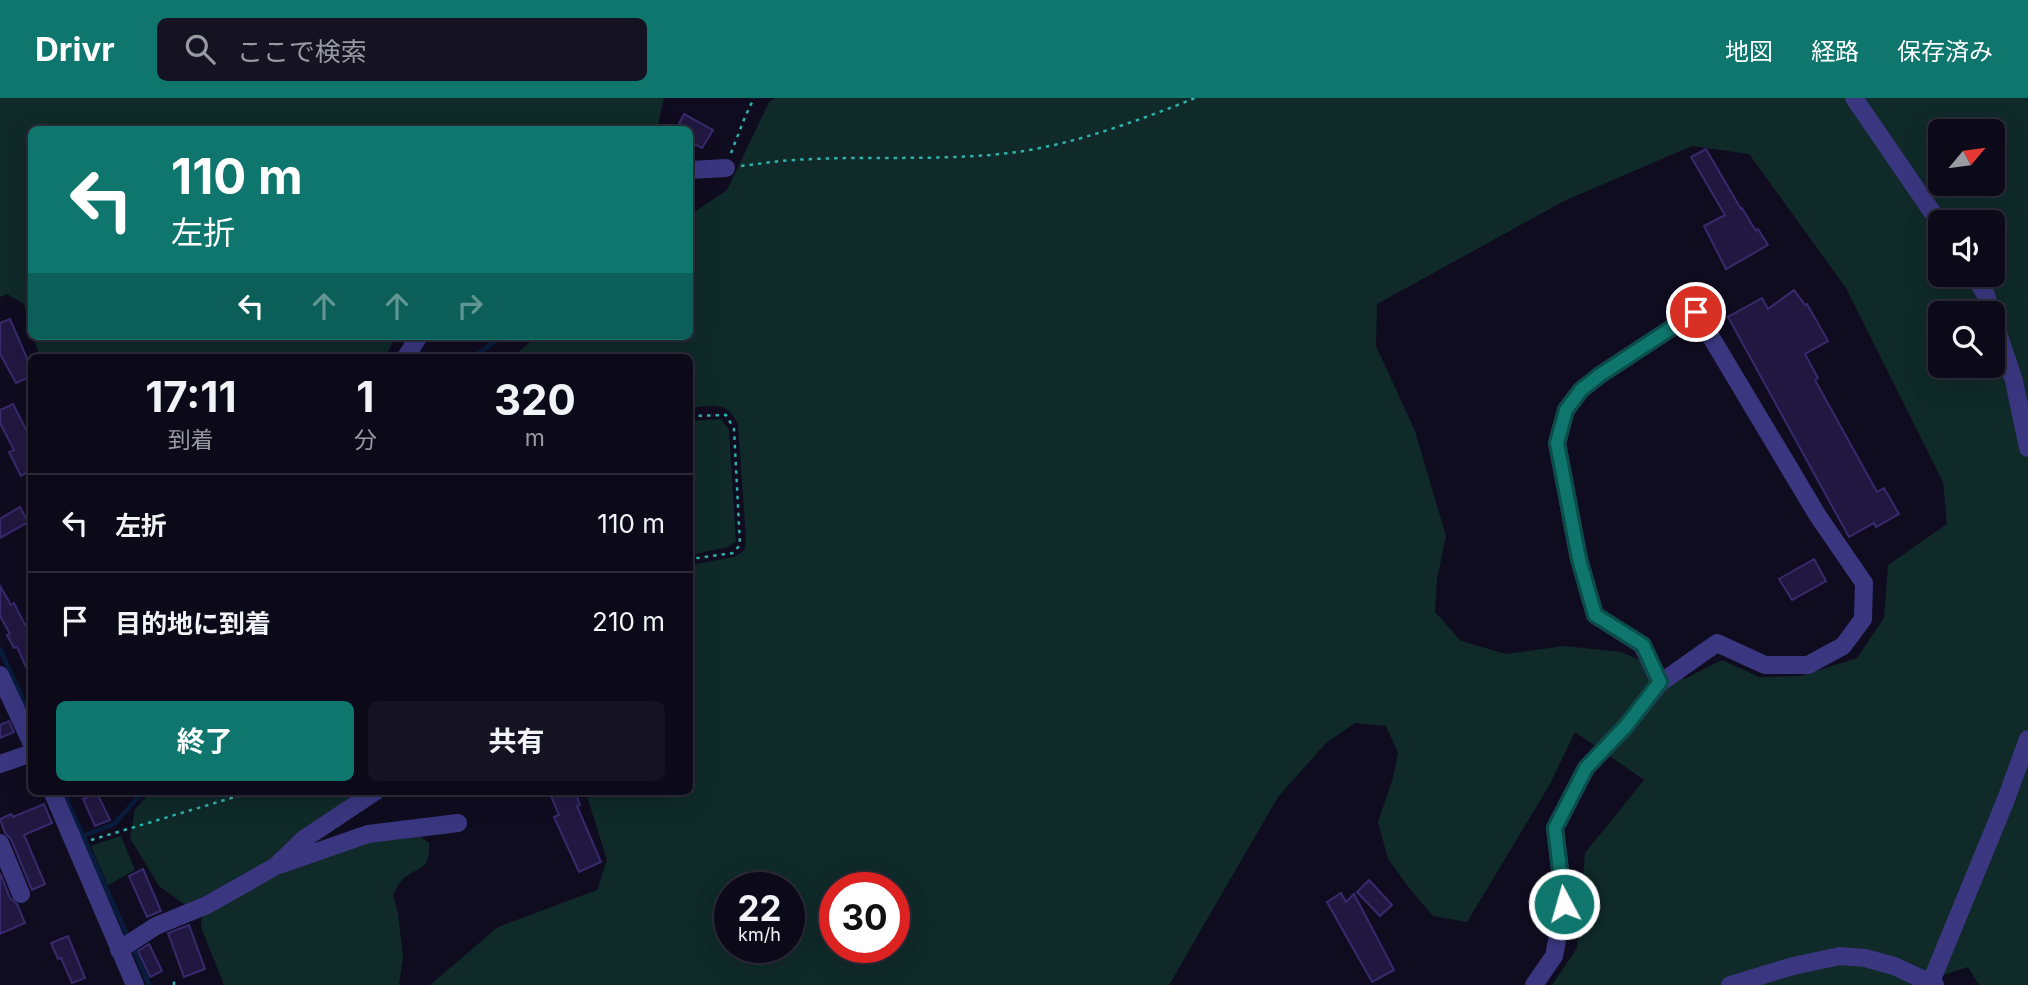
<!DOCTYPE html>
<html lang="ja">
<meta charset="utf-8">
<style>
body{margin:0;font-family:Inter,"Noto Sans JP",sans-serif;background:#151221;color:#f1f3f6;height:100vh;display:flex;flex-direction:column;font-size:26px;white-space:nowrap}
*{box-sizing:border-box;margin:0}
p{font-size:23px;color:#9a9aa2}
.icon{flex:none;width:38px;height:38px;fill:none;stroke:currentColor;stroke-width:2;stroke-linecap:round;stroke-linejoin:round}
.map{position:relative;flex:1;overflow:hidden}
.sheet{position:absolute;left:28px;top:256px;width:665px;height:441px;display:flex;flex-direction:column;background:#0c0918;border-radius:10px;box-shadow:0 7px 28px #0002,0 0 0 2px #2c2a37}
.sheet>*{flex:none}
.hud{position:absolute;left:28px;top:28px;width:665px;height:214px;border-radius:10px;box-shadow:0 7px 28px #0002,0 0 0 2px #2c2a37;background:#0f766e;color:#fff;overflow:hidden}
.needle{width:46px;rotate:61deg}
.buttons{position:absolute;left:1928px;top:21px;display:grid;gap:14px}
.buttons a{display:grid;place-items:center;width:77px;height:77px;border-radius:10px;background:#0c0918;box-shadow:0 7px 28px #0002,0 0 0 2px #2c2a37;font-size:35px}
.speed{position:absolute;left:714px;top:774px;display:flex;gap:14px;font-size:35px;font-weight:700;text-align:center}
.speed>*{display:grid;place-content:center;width:91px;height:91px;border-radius:50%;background:#0c0918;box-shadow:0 7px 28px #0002,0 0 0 2px #2c2a37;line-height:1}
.speed small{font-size:18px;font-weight:400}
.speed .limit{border:10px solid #d22;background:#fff;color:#111}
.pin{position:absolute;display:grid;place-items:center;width:60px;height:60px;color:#fff;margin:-30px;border:4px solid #fff;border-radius:50%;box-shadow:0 2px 7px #0007}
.me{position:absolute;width:77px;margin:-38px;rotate:354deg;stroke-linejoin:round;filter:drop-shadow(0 0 5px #0008)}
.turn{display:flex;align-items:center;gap:24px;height:147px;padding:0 28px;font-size:32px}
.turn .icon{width:91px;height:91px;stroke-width:2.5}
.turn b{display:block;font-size:49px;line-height:60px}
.lanes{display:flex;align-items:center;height:66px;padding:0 28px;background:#0003;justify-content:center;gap:35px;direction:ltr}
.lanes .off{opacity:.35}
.eta{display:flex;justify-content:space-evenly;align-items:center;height:119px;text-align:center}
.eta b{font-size:42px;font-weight:700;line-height:49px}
.cta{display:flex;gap:14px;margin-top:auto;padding:14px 28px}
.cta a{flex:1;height:80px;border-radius:10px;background:#0f766e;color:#fff;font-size:28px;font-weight:700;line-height:80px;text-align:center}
.cta a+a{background:#151221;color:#f1f3f6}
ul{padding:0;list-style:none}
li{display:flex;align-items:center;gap:21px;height:98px;padding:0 28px;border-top:2px solid #2c2a37}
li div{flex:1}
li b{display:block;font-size:26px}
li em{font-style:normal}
header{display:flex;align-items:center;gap:42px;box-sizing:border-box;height:98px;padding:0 35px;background:#0f766e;color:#fff}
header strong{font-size:33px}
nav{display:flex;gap:38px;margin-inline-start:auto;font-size:24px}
.search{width:490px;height:63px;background:#151221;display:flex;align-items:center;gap:18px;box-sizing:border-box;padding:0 24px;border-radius:10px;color:#9a9aa2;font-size:26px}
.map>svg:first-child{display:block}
.green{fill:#0f2a29;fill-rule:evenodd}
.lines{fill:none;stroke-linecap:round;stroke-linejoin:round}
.stream{stroke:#081c3d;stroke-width:4.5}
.building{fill:#211841;stroke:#372a6d;stroke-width:2}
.path{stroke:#2cb2aa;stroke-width:2.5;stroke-dasharray:3.5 5;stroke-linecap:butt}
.minor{stroke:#3a3780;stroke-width:18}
.route-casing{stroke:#0a4d48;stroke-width:18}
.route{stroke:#0f766e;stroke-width:12}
</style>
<header>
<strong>Drivr</strong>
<div class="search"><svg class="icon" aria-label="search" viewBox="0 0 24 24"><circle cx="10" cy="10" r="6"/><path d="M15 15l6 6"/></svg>ここで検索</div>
<nav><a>地図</a><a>経路</a><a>保存済み</a></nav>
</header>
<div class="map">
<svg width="2028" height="887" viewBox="0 0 2028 887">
<rect width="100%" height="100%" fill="#100c20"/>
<path class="green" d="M0 0H664L657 31 32 32 31 231 24 206 7 196 0 199Z
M776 0H2028V887H1979L1968 869 1912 887H1552L1577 850 1585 755 1644 682 1575 634 1550 686 1467 824 1433 818 1410 791 1388 761 1378 724 1393 680 1398 655 1386 628 1355 625 1326 645 1278 699 1169 887H430L498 829 597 792 607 762 588 701 593 693H690V467L734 459 744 453 746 442 738 326C726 302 713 308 690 310V259H513L537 238H690V117L727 92 769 4ZM1941 33H1993V86H1941ZM1692 48 1749 56 1846 190 1943 384 1947 426 1888 467 1884 520 1857 560 1800 578 1759 579 1722 562 1684 581 1621 554 1564 548 1506 556 1461 543 1435 514 1437 481 1446 438 1415 333 1376 248 1377 206 1564 103ZM1941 124H1993V177H1941ZM1941 215H1993V268H1941ZM730 789H789V849H730ZM835 789H894V849H835Z
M33 238H396L385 259H40Z
M721 321 729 332 736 444 728 449 690 457V323Z
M152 693H353L345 709 301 751 360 746 419 738 429 745C430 775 419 767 403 781 398 785 396 792 393 797L398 815 403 859 399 887H224L201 829 202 819 159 788 130 740 135 711Z
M121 738 135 772 108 787 91 748Z"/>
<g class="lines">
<path class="stream" d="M473 259 503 238
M0 551 32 622
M63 693 128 839
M83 738 114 726 144 693
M132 847 149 887"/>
</g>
<path class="building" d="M684 16 713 32 702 50 690 44V32H676Z
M1706 51 1741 111 1742 110 1756 133 1758 131 1768 147 1726 171 1704 128 1725 117 1691 59Z
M1794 192 1805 207 1807 206 1828 243 1805 256 1818 280 1815 282 1877 394 1884 390 1899 416 1876 429 1874 425 1849 439 1728 219 1762 200 1768 211Z
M10 221 32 272V278L16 285 0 256V225Z
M13 306 32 343V371L21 378 9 354 14 352 0 325V312Z
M20 409 28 424 0 440V421Z
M1814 461 1826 483 1792 502 1779 481Z
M0 488 11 507 14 505 25 527 27 526 32 533V582L17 549 14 550 7 537 10 536 0 518Z
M9 623 14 634 0 640V627Z
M549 693H575L580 707 577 708 601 764 579 774 554 719 559 717Z
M97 695 110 722 95 728 83 701Z
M44 706 52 725 24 737 45 786 32 792 11 741 5 735 0 721 11 716 13 719Z
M143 771 161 813 147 819 129 778Z
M0 775 10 800 17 806 25 825 0 836Z
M1369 782 1392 807 1380 818 1357 794Z
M1341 795 1346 804 1354 796 1394 872 1372 884 1327 804Z
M189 827 205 871 184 879 168 835Z
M68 838 85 880 72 885 61 860 58 861 51 845Z
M149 846 162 873 150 879 138 853Z"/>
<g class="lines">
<path class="path" d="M731 55 745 19 754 0
M741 68C759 66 776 63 794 62 868 57 943 64 1017 54 1074 46 1141 22 1195 0
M690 318 726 317 734 331 740 447 733 455 690 461
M91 742 255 693
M174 887V879"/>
<path class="minor" d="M1854 0 1941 127
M690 72 726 70
M1973 177 1986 197 1992 215
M1993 220 2014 283 2028 350
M406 259 419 238
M0 577 32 646
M0 666 32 655
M52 693 135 887
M0 745 21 796
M282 766 368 736 458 725
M119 852 156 828 207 807 276 768 304 741 376 693
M1931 884 2005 704 2028 641
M1534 887 1554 858 1564 806 1555 730 1586 670 1626 628 1660 585 1717 545 1765 567H1808L1843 548 1863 521 1864 485 1818 418 1696 214 1600 277 1581 292 1566 312 1557 345 1579 461 1595 517 1642 547 1660 585
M1730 887 1793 868 1840 858 1865 860 1894 868 1935 887"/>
</g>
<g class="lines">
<defs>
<path id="route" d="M1564 806 1555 730 1586 670 1626 628 1660 584 1643 547 1595 517 1579 461 1557 345 1566 312 1581 292 1600 277 1696 214"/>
</defs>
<use href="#route" class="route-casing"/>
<use href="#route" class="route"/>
</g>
</svg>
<div class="buttons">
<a><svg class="needle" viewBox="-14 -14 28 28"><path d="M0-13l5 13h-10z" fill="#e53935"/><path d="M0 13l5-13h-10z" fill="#9a9aa2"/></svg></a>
<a><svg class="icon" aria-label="sound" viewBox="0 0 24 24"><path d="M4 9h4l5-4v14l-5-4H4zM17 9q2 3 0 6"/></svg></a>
<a><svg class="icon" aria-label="search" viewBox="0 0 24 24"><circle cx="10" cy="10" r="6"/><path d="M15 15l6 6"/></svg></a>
</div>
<div class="speed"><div>22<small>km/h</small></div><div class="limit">30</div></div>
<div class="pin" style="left:1696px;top:214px;background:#d93025"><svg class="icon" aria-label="arrive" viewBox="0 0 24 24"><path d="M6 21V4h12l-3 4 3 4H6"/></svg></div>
<svg class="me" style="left:1564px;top:806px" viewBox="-20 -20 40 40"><circle r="17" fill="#0f766e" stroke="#fff" stroke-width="3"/><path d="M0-11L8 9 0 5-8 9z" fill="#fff"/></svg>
<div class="hud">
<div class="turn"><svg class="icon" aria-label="left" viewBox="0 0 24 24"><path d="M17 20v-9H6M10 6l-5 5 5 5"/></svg><div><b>110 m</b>左折</div></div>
<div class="lanes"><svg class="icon" aria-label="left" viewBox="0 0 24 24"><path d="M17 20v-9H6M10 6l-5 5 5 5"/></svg><svg class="icon off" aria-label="ahead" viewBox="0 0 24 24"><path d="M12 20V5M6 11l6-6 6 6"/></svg><svg class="icon off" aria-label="ahead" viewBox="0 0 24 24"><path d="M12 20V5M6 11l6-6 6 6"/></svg><svg class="icon off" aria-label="right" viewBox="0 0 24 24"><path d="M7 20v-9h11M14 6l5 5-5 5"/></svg></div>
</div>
<section class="sheet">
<div class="eta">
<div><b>17:11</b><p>到着</p></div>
<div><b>1</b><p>分</p></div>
<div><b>320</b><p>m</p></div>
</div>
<ul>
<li><svg class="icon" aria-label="left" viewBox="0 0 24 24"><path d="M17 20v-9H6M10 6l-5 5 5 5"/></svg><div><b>左折</b></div><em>110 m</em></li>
<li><svg class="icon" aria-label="arrive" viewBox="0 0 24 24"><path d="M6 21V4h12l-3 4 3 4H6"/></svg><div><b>目的地に到着</b></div><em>210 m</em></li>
</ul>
<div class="cta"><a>終了</a><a>共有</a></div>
</section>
</div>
